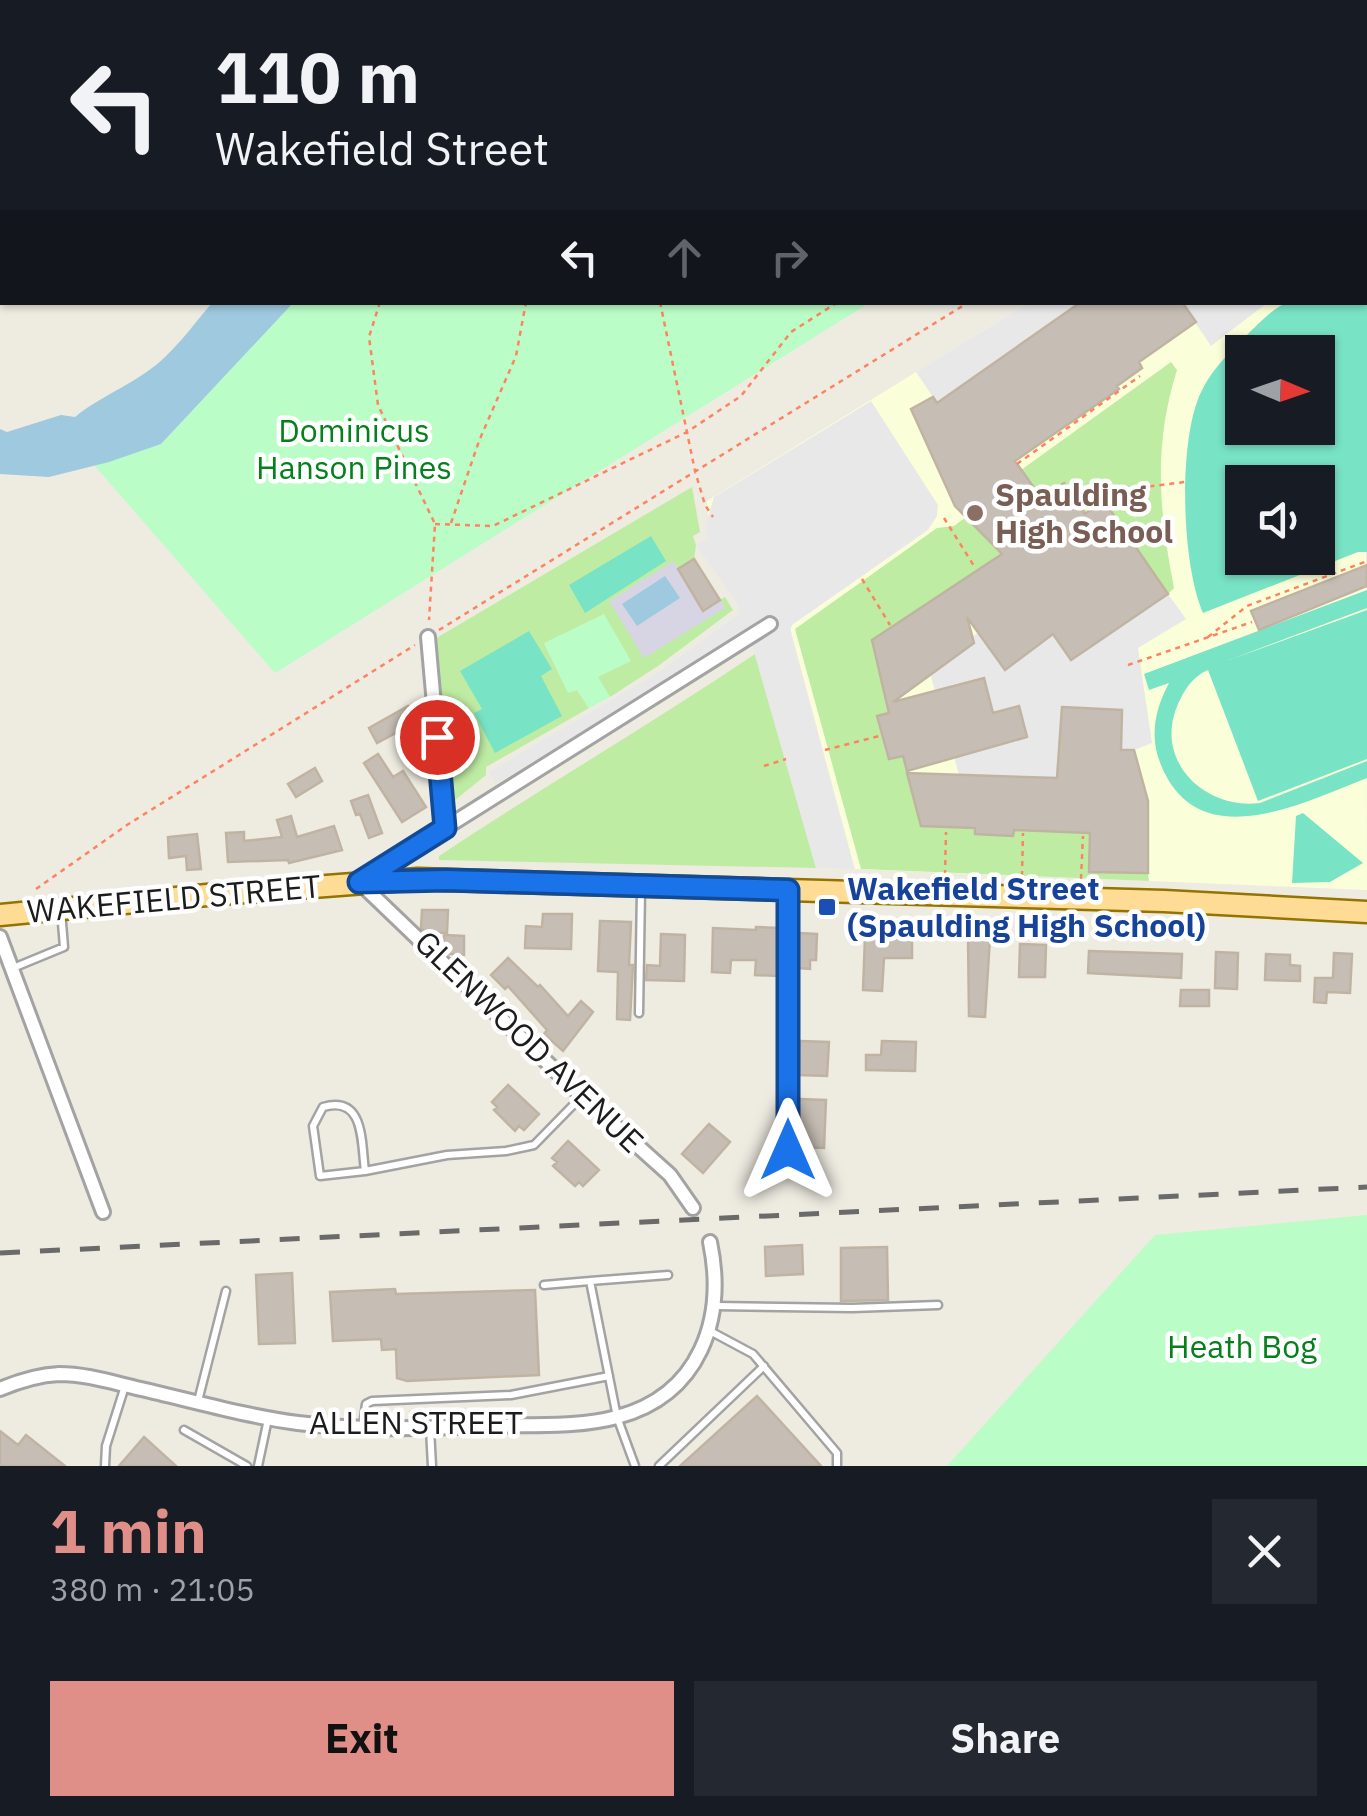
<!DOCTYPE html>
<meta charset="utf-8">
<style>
body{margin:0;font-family:"IBM Plex Sans",sans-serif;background:#242831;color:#f1f3f6;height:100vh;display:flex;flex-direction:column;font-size:38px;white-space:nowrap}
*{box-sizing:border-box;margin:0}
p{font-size:32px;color:#9ea1a6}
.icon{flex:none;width:55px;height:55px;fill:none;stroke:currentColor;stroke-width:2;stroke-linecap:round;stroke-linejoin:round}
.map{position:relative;height:1466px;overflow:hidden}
.panel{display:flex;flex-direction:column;background:#171b24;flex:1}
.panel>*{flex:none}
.top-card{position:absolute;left:0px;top:0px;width:1368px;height:305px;box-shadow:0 2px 8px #0004;background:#171b24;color:#f1f3f6;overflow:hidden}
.needle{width:65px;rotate:92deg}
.fabs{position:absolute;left:1225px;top:335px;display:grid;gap:20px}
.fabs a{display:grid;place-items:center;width:110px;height:110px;border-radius:0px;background:#171b24;box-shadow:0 2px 8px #0004;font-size:50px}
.pin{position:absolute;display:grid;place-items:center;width:85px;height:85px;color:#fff;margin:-42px;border:5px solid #fff;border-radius:50%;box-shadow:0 2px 10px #0007}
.me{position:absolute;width:110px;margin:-55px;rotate:0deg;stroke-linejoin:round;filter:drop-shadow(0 0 8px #0008)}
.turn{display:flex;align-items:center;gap:35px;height:210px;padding:0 50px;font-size:45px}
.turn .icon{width:130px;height:130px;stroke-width:2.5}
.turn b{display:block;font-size:70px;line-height:85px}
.lanes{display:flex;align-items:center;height:95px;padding:0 50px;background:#0003;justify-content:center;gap:50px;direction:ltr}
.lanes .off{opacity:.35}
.round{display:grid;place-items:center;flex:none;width:105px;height:105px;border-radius:0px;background:#242831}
.headline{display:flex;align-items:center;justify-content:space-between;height:170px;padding:0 50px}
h1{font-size:60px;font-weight:700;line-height:75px;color:#df8f87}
.primary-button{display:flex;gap:20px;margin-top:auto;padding:20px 50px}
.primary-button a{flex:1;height:115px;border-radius:0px;background:#df8f87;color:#111;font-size:40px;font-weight:700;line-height:115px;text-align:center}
.primary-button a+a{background:#242831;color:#f1f3f6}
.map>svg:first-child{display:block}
.education{fill:#fbffd9;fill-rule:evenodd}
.grass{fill:#bfeca3}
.park{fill:#bafdc6}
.pitch{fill:#79e3c5;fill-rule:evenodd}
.parking{fill:#e8e8e8}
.plaza{fill:#d7d5e4}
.water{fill:#9ec9df}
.building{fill:#c6beb4;stroke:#c1b3a2;stroke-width:2.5}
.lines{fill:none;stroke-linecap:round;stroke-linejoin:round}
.service-casing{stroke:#a3a3a3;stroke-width:11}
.minor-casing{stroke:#a3a3a3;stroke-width:18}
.primary-casing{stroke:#947300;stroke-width:25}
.path{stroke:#ff8261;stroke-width:2.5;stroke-dasharray:5 5;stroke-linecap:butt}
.service{stroke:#fff;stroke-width:6}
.minor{stroke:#fff;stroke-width:12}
.primary{stroke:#ffdc95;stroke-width:20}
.rail{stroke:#6a6a6a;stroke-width:5;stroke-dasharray:20 20;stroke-linecap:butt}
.route-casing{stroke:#114b97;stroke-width:25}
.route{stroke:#1a73e8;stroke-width:18}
.education-dot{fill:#8d6e63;stroke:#fff;stroke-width:4}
.transit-dot{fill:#1a4fb4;stroke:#fff;stroke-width:4}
.labels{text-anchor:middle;stroke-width:9;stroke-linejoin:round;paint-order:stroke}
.park-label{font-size:32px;fill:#05801c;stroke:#fff}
.education-label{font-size:32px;font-weight:bold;fill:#785e54;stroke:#fff;text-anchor:start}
.transit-label{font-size:32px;font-weight:bold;fill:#164399;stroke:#fff;text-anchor:start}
.street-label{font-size:32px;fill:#1c1c1c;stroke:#fff}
</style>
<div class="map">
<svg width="1367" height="1466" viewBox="0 0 1367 1466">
<rect width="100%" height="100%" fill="#eeebe1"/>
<path class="education" d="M1365 123 1367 890 855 869 791 631 762 598 709 526 707 501 1028 303 1365 302ZM1242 352H1318V428H1242ZM1242 482H1318V558H1242Z"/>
<path class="grass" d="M1171 362 1177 370C1153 446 1159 511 1174 588L1168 594 1104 501 1085 514 1064 483 1042 499 1021 470Z
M692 487 700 532 693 536 696 545 694 559 678 569 673 562 609 601 725 608 720 600 725 597 733 610 658 666 610 697 597 678 544 643 568 692 577 690 589 708 486 767V775L454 801 433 640Z
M966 517 1003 554 873 640 889 713 877 717 889 759 903 756 921 825 975 828V834L1013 836 1014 830 1090 833 1089 872 1148 873 1149 881 861 869 795 629 937 528 954 526Z
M755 654 816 868 439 860V856C543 787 651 724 755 654Z"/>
<path class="park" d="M539 0H1355L536 2Z
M293 303H869L275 673 95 466 161 444Z
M604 614 631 661 598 677 610 697 589 708 577 690 568 693 544 643Z
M1367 1215V1466H947L1155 1235Z"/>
<path class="pitch" d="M1367 242V552H1358L1203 613C1182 564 1179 453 1197 402 1207 374 1227 355 1247 335 1257 325 1275 306 1289 302 1307 297 1344 302 1365 302ZM1242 352H1318V428H1242ZM1242 482H1318V558H1242Z
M651 536 666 561 585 613 569 585Z
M1367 590V608L1229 660 1367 610V759L1258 801 1208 670C1192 677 1185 689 1178 704 1153 760 1204 810 1260 803L1367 761V778C1304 802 1199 858 1161 765 1149 737 1155 709 1169 683L1149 690 1144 674Z
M529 631 552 669 541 676 562 716 495 753 474 713 482 709 460 671Z
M1303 813 1363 863 1330 882 1292 883 1296 816Z"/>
<path class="parking" d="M1028 303H1081L937 403 916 372Z
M1182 303H1267L1211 346Z
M871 401 938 505 937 516 928 530 792 625 790 632 854 869 816 868 748 631 685 674 495 784 489 772 656 674 739 614V606L696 545 708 539 706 524 714 497Z
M1168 594 1186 619 1138 648 1152 743 1134 750H1121L1122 710 1062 707 1057 778 959 775 954 757 1027 737 1020 707 993 713 983 678 935 691 929 669 942 666 972 645 969 639 979 632 1005 669 1053 634 1072 660Z"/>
<path class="plaza" d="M673 561 703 610 720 600 725 608 644 658 609 601Z"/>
<path class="water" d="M212 303H293L161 444 109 462 49 477 0 474V429L7 432 61 415 75 417C103 394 140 382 166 356 183 340 197 320 212 303Z
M665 576 680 598 637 626 622 604Z"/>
<path class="building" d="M1081 302H1182L1196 322 1139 362 1142 368 1117 386 1119 389 1015 461 1042 499 1064 483 1085 514 1104 501 1168 594 1071 660 1053 634 1005 670 967 617 974 643 893 702 984 678 993 713 1019 706 1027 737 907 771 903 756 889 759 877 716 889 713 872 640 1002 554 955 506 911 409 933 397 937 403Z
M694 559 720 600 703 611 678 569Z
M1367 565V586L1259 630 1251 611Z
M408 706 416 722 377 743 369 728Z
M1062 707 1122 710 1121 750H1134L1148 801V873L1089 872 1090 833 1014 830 1013 836 975 834V828L921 826 907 773 1057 778Z
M378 754 393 777 403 771 426 807 402 822 364 763Z
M315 768 322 781 296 797 288 784Z
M368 795 382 833 369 838 360 814 356 815 351 801Z
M291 816 297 837 334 826 342 850 289 863 288 860 228 862 226 833 244 832V841L282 837 277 820Z
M197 834 201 869 187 870 186 856 169 858 168 837Z
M422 910H448L447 933 426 932 421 928Z
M543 914H572L571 949 525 948 526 926 542 927Z
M600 921 631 922 629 965H633L630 1020 617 1019 618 972 598 971Z
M756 927 778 928V976L755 975 756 960H731L730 973 712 972 713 928 756 930Z
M798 933 817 934 816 960H810V969L798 968Z
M661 934 685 935 684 981 646 980 647 965 660 966Z
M444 935 464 936V955L449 954 444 950Z
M865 937 912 938V958H884L882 991 863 990Z
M968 937 990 938 985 1017 969 1016Z
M1020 944 1046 945 1045 977H1019Z
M1089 951 1182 954 1181 978 1088 973Z
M1216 952 1238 953 1237 989 1215 988Z
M1334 953 1352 954 1350 993 1327 992 1326 1003 1314 1002 1315 978H1333Z
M1266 954 1290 955V965L1300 966V981L1265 980Z
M508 958 538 987 540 985 568 1016 581 1001 593 1012 563 1051 544 1034 547 1030 508 986 505 989 491 975Z
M1181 990H1209V1006H1180Z
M800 1041 829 1042 827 1076 799 1075Z
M882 1041 916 1042 915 1071 866 1070V1055H881Z
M508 1085 539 1114 524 1130 519 1126 515 1131 494 1110 497 1107 492 1102Z
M799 1099 826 1100 824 1148 799 1147Z
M709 1124 730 1142 703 1173 682 1154Z
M568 1141 599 1170 583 1186 579 1182 575 1186 553 1166 557 1162 552 1158Z
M802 1245 803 1274 766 1276 765 1247Z
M887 1247 888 1300 841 1301V1248Z
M292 1273 295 1343 259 1344 256 1275Z
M395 1289 396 1294 535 1290 539 1375 407 1381 397 1378 396 1349 382 1350 381 1339 333 1341 330 1292Z
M757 1396 821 1466H680Z
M0 1431 18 1445 26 1435 65 1466H0Z
M144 1437 176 1466H119Z"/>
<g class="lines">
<defs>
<path id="service" d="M13 968 64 947 61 911
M639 1013 641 890
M365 1171 320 1176 313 1126 323 1107C365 1095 361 1142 365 1171L447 1155 506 1151 534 1145 582 1096
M544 1285 590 1281
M716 1306 852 1308 938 1305
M710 1331 753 1354 837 1453V1466
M198 1401 226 1291
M363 1426 366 1404 372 1401 511 1395 609 1376
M430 1429 432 1466
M184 1430 247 1466
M105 1466 106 1446 125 1386
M258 1466 268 1419
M635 1466 617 1417 590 1281 668 1275
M659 1466 764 1366"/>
<path id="minor" d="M168 2 170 0
M428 637 445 828
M788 890 789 1150
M0 937 103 1212
M693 1208 670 1175 582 1096 359 882 770 624
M0 1389C19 1381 38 1375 59 1374 87 1374 114 1383 141 1389 193 1401 245 1416 298 1423 361 1431 424 1428 488 1426 530 1424 576 1428 617 1417 700 1395 726 1319 710 1242"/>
<path id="primary" d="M0 915 207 895 418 879 1164 901 1367 912"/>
</defs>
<use href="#service" class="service-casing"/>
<use href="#minor" class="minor-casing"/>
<use href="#primary" class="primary-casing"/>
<path class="path" d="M502 0 505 2
M611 2V0
M746 2 747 0
M1215 2 1217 0
M1365 59 1367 57
M380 302 369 337 378 405 435 524 429 620
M660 302 695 471 705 505 713 517
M1017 464 1140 376
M1085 509 1113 491 1185 482
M944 518 974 566
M451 523 479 441 516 356 526 302
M435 524 493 526 687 432 741 396 791 332 838 302
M862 579 890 625
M439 630 969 302
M1208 637 1247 606 1367 561
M1128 665 1252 622
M825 750 879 736
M764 766 786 759
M945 875 946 832
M1022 876 1023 833
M1081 879 1083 836
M36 889 127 825 415 645"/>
<use href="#service" class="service"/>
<use href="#minor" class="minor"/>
<use href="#primary" class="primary"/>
<path class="rail" d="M0 1253 1367 1187"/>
</g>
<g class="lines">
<defs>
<path id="route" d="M437 737 445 828 359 882 446 880 788 890V1150"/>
</defs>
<use href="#route" class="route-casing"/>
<use href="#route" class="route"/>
</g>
<circle class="education-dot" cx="975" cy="513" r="10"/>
<rect class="transit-dot" x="817" y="897" width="20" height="20" rx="5"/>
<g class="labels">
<g class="park-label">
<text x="354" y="442">Dominicus<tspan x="354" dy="37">Hanson Pines</tspan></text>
<text x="1242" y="1358">Heath Bog</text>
</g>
<g class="education-label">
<text x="995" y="506">Spaulding<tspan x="995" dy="37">High School</tspan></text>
</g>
<g class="transit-label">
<text x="847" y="900">Wakefield Street<tspan x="847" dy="37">(Spaulding High School)</tspan></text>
</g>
<g class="street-label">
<text transform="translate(174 899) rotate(-5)" y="11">WAKEFIELD STREET</text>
<text transform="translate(529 1042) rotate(44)" y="11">GLENWOOD AVENUE</text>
<text x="416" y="1434">ALLEN STREET</text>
</g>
</g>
</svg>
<div class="fabs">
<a><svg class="needle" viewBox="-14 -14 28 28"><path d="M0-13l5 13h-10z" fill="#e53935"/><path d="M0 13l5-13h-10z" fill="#9ea1a6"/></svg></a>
<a><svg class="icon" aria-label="sound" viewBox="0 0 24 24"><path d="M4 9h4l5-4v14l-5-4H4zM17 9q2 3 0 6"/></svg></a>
</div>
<div class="pin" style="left:437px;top:737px;background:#d93025"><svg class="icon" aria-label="arrive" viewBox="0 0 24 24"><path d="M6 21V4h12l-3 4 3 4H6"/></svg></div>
<svg class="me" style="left:788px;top:1150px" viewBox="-20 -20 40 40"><path d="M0-17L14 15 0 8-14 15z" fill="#1a73e8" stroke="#fff" stroke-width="4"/></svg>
<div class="top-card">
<div class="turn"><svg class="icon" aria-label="left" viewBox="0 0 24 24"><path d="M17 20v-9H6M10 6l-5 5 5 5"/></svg><div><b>110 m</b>Wakefield Street</div></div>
<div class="lanes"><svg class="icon" aria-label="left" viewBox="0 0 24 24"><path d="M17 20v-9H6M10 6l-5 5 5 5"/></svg><svg class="icon off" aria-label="ahead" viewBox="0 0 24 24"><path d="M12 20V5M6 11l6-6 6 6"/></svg><svg class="icon off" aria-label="right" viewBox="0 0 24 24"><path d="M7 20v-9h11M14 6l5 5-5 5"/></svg></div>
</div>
</div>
<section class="panel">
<div class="headline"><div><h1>1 min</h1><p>380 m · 21:05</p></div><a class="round"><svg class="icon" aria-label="close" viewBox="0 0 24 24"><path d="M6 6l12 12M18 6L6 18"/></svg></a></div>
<div class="primary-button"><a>Exit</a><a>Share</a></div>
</section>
